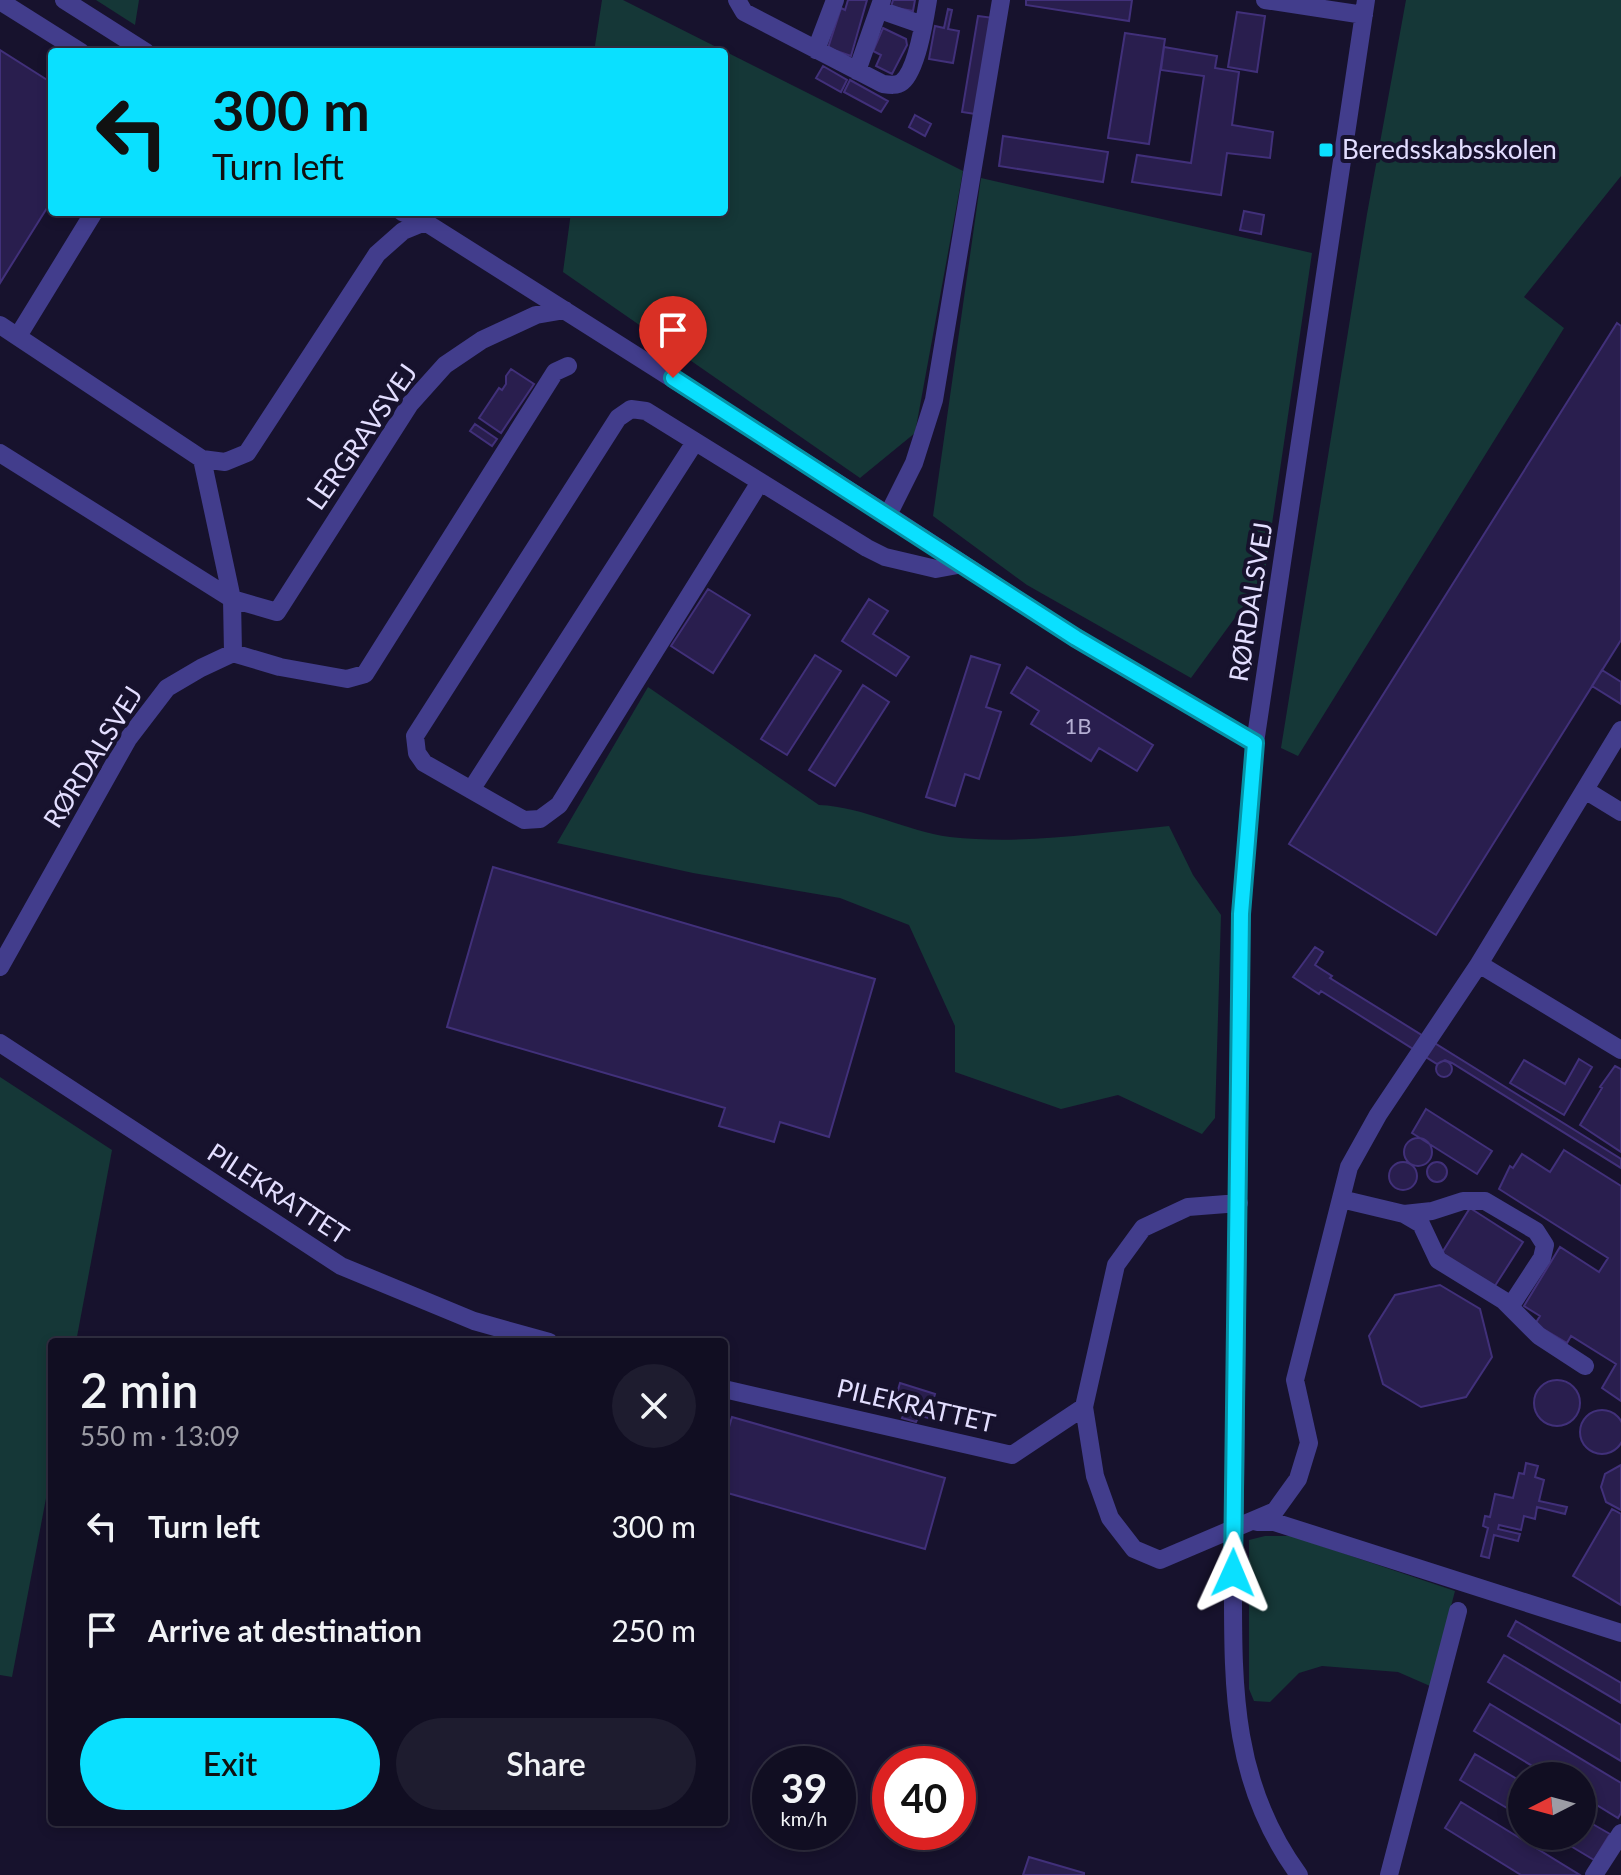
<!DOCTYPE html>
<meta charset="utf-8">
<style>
body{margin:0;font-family:Lato,sans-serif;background:#1e1c2f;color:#f1f3f6;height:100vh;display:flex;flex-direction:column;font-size:30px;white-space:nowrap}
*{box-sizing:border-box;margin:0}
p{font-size:26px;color:#9c9ca5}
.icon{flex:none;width:44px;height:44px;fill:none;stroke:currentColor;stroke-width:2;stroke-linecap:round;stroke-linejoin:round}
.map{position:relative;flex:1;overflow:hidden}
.side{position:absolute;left:48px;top:1338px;width:680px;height:488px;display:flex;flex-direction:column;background:#110e22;border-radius:8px;box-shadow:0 4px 12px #0003,0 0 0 2px #302e40}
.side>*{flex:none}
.banner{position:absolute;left:48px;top:48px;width:680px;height:168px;border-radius:8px;box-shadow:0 4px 12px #0003,0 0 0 2px #302e40;background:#0ae0ff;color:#111;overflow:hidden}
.needle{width:52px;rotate:264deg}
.tools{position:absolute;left:1508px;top:1762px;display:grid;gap:16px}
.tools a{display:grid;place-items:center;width:88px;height:88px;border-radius:50%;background:#110e22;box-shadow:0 4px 12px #0003,0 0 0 2px #302e40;font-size:40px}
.speed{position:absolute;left:752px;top:1746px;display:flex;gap:16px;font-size:40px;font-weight:700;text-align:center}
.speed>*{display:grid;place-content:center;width:104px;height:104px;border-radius:50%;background:#110e22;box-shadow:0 4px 12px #0003,0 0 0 2px #302e40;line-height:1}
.speed small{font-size:20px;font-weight:400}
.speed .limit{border:12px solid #d22;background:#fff;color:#111}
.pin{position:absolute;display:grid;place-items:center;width:68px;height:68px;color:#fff;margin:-82px -34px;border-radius:50% 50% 50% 0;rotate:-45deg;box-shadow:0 0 8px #0007}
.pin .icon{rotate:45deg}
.me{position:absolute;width:88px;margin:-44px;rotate:1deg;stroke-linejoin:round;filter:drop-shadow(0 0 6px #0008)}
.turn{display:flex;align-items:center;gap:28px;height:168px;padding:0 32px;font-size:36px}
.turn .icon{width:104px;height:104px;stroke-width:2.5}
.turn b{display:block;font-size:56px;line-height:68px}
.round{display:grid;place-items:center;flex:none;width:84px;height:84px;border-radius:42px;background:#1e1c2f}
.head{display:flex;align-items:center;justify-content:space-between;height:136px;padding:0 32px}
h1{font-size:48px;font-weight:600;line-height:60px}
.cta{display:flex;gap:16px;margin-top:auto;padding:16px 32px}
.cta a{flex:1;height:92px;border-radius:48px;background:#0ae0ff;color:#111;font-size:32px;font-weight:600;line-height:92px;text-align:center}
.cta a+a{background:#1e1c2f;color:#f1f3f6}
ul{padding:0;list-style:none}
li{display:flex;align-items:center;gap:24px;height:104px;padding:0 32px}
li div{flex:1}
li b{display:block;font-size:30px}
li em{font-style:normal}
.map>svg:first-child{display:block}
.green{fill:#153737}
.building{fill:#291e4e;stroke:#41307a;stroke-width:2}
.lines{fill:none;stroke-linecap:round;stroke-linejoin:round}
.minor{stroke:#423d8c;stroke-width:18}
.minor-bridge{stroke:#423d8c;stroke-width:18}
.route-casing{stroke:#0692a6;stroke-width:20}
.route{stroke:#0ae0ff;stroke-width:14}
.poi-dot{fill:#0ae0ff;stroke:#17122d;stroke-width:3}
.labels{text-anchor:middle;stroke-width:8;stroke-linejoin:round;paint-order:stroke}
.number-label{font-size:22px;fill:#b4aed3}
.poi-label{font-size:26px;fill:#e3deff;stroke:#17122d;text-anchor:start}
.street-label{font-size:26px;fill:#e3deff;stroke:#17122d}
</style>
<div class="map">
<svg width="1621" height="1875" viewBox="0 0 1621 1875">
<rect width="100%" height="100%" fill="#17122d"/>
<path class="green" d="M96 0H139L135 25Z
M602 0H623L963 171 915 433 860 478 563 272 571 212H724V52H594Z
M1406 0H1621V176L1524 297 1564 328 1298 756 1281 748 1367 214Z
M981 178 1312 253 1264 578 1191 678 1027 585 933 516Z
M648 687 819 805C865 807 905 831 950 837 1023 845 1097 833 1169 826L1193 875 1221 915 1215 1118 1202 1134 1118 1095 1061 1109 955 1072V1026L909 925 840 898 693 873 557 843Z
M0 1077 112 1150 76 1342H52V1467L12 1677 0 1675Z
M1265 1536H1292L1455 1591 1430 1686 1398 1672 1322 1666 1299 1673 1270 1702 1254 1701 1249 1689V1540Z"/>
<path class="building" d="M848 0H867L851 56 828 48 841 8 845 10Z
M893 0H915L913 11 891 7Z
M1026 0H1132L1129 21 1026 5Z
M948 9 952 10 948 29 959 31 953 63 929 59 935 26 944 28Z
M1237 12 1265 16 1257 72 1228 67Z
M978 16 994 18 982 115 962 112Z
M883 28 906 39 907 45 892 74 876 66 881 55 873 51Z
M1125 33 1165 39 1149 144 1108 138Z
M1164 47 1217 56 1215 68 1239 72 1232 125 1273 132 1270 158 1227 153 1221 195 1132 182 1137 155 1191 163 1204 76 1161 70Z
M0 50 52 83V200L0 283Z
M823 66 847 80 841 92 816 78Z
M850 80 888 101 881 112 844 92Z
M915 115 931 124 925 136 909 127Z
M1003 136 1108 152 1103 182 999 166Z
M1244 211 1264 215 1261 234 1240 230Z
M1617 323 1621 326V640L1436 935 1289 844Z
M511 369 534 384 501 433 479 418 499 388 502 390 506 384V376Z
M475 424 497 439 492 446 470 431Z
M708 589 750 615 713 673 671 646Z
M869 599 888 611 873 634 909 657 896 676 842 641Z
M815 655 841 671 787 755 761 739Z
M971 656 1000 665 986 707 1001 712 979 779 965 774 955 806 926 797Z
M1027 667 1153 745 1137 771 1099 748 1091 761 1031 724 1039 711 1011 693Z
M1602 670 1621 682V704L1592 686Z
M863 685 889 702 835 786 809 770Z
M493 867 875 979 829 1137 780 1122 774 1142 719 1126 725 1108 447 1027Z
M1315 947 1323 952 1315 965 1332 976 1330 978 1621 1159V1168L1452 1063 1445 1060 1437 1064 1321 991 1319 994 1293 977Z
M1579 1059 1592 1067 1564 1115 1510 1083 1524 1060 1565 1084Z
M1436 1069a8 8 0 1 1 16 0a8 8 0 1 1-16 0Z
M1615 1066 1621 1069V1152L1580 1125 1602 1088 1600 1087Z
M1426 1109 1492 1151 1477 1174 1412 1133Z
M1404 1152a14 14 0 1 1 28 0a14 14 0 1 1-28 0Z
M1564 1150 1621 1186V1401L1602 1388 1616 1364 1571 1336 1567 1343 1535 1324 1540 1316 1524 1306 1560 1247 1599 1272 1608 1258 1499 1189 1510 1166 1513 1168 1522 1154 1550 1172Z
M1427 1172a10 10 0 1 1 20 0a10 10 0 1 1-20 0Z
M1389 1176a14 14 0 1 1 28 0a14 14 0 1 1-28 0Z
M1470 1208 1523 1242 1493 1289 1440 1256Z
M1440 1285 1480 1309 1492 1357 1466 1397 1421 1407 1383 1384 1369 1336 1395 1295Z
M1534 1403a23 23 0 1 1 46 0a23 23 0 1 1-46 0Z
M900 1383 935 1394 928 1418 919 1415 916 1422 902 1418 905 1411 893 1407Z
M1580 1432a22 22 0 1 1 44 0a22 22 0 1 1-44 0Z
M732 1417 945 1478 925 1549 724 1492V1444Z
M1526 1463 1538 1466 1535 1477 1544 1480 1539 1501 1567 1507 1565 1514 1537 1507 1535 1519 1524 1516 1521 1530 1499 1525 1498 1529 1520 1534 1518 1541 1494 1535 1489 1558 1481 1556 1488 1528 1483 1526 1485 1516 1490 1517 1495 1494 1513 1498 1519 1473 1524 1474Z
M1621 1465V1510L1606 1502 1601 1487 1605 1474Z
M1612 1509 1621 1514V1605L1573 1576Z
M1516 1621 1621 1683V1703L1508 1636Z
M1504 1655 1621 1725V1761L1488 1682Z
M1490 1704 1621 1783V1813L1618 1818 1582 1796V1776H1549L1474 1731Z
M1475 1754 1522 1782V1817L1460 1780Z
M1461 1802 1580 1875H1521L1445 1828Z
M1582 1818 1610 1834 1594 1860 1554 1836H1582Z
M1029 1857 1084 1873V1875H1023Z"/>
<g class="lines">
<path class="minor" d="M64 0 146 52
M737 0 744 12 883 84C890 85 897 86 902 82 917 70 925 18 928 0
M1265 0 1364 15
M0 1 81 52
M880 10 923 25
M816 50 835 0
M857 71 882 0
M425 222 888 515 1076 638 1255 743
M0 325 202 459 225 462 247 453 377 254 403 231 425 222 402 212
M18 336 94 212
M0 453 232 599 202 459
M760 482 559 805 540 819 524 820 424 763 417 753 415 736 618 418 631 409 646 411 867 548 885 557 936 569 963 564
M888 515 914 463 934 400 1001 0
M233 653 280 667 347 679 365 674 555 372 568 366
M471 790 695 442
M1585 790 1621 812
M1479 964 1621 1050
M0 967 128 739 167 688 201 668 233 653 232 599 277 612 410 404 445 365 482 340 536 315 565 310
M0 1043 341 1266 474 1321 549 1342
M1341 1199 1404 1214 1421 1224 1438 1260 1503 1300 1539 1336 1585 1366
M1239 1203 1188 1207 1143 1228 1116 1265 1084 1407 1095 1476 1110 1518 1134 1549 1160 1560 1275 1511 1298 1479 1309 1443 1295 1380 1349 1167 1378 1115 1479 964 1621 730
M1404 1214 1432 1211 1463 1201H1485L1536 1231 1545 1245 1542 1258 1510 1307
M724 1389 1012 1455 1084 1407
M1235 1489 1241 914 1255 743 1366 0
M1257 1522H1274L1621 1633
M1233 1573C1233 1683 1230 1781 1299 1875
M1389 1875 1458 1611
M1594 1875 1621 1833"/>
<path class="minor-bridge" d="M1233 1573 1235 1489"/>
</g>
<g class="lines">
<defs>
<path id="route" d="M673 378 1076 638 1255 743 1241 914 1233 1573"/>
</defs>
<use href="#route" class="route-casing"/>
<use href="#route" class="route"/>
</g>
<rect class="poi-dot" x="1318" y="142" width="16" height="16" rx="4"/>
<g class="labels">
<g class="number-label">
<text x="1078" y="734">1B</text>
</g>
<g class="poi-label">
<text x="1342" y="159">Beredsskabsskolen</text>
</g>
<g class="street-label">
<text transform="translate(362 437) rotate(-55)" y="9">LERGRAVSVEJ</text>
<text transform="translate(1251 602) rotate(-81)" y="9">RØRDALSVEJ</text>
<text transform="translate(93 757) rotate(-58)" y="9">RØRDALSVEJ</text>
<text transform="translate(278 1194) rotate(33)" y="9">PILEKRATTET</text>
<text transform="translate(916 1406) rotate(13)" y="9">PILEKRATTET</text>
</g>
</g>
</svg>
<div class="tools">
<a><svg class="needle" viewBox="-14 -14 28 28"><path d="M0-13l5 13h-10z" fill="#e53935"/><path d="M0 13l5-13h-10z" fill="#9c9ca5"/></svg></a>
</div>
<div class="speed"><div>39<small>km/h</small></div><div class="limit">40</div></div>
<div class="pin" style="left:673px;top:378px;background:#d93025"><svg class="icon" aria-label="arrive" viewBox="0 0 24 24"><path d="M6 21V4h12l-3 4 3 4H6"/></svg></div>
<svg class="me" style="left:1233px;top:1573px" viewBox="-20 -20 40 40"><path d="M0-17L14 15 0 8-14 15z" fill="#0ae0ff" stroke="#fff" stroke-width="4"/></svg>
<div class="banner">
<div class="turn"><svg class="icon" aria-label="left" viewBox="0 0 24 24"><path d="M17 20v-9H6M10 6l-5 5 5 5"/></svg><div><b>300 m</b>Turn left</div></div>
</div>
<section class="side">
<div class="head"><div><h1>2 min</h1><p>550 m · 13:09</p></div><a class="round"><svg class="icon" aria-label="close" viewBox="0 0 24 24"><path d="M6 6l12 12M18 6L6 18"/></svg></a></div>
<ul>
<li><svg class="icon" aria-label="left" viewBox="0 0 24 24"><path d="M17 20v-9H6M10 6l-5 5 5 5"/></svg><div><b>Turn left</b></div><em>300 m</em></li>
<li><svg class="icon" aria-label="arrive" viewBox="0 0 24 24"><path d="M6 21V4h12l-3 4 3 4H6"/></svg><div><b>Arrive at destination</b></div><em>250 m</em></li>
</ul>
<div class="cta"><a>Exit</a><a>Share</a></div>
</section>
</div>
